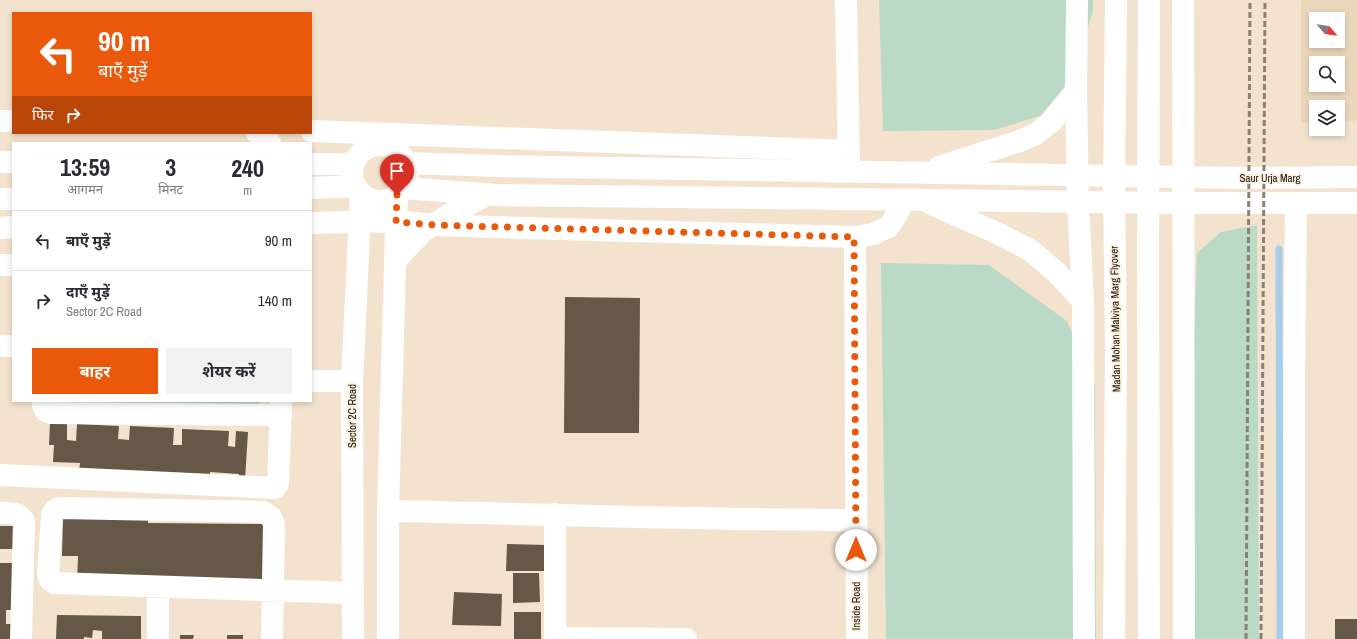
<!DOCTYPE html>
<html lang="hi">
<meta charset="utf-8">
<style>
body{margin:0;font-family:"Archivo Narrow","Noto Sans Devanagari",sans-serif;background:#f2f2f3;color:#2b2b33;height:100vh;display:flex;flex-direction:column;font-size:15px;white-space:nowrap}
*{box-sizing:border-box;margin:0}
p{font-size:13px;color:#7c7c81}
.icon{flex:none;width:22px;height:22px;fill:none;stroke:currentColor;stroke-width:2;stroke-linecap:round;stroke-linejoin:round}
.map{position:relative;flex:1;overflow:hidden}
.sheet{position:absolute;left:12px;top:142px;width:300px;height:260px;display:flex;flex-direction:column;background:#fff;border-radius:0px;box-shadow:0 2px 6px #0003}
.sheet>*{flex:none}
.hud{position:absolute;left:12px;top:12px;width:300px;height:122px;border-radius:0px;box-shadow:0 2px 6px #0003;background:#ea580c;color:#fff;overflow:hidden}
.needle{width:26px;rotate:119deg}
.fabs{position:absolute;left:1309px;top:12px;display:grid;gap:8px}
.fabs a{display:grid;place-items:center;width:36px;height:36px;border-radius:0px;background:#fff;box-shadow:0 2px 6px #0003;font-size:20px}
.pin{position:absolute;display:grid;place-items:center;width:34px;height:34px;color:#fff;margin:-41px -17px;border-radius:50% 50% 50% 0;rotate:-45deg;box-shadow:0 0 4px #0007}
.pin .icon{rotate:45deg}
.me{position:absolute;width:44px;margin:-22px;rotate:0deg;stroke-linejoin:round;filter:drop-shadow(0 0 3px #0008)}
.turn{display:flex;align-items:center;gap:14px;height:84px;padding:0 20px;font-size:18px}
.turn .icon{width:52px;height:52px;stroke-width:2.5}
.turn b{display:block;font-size:28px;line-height:34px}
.then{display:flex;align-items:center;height:38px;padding:0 20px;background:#0003;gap:8px;font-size:15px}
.eta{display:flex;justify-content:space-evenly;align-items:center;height:68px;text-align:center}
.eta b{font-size:24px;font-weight:700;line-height:28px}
.action{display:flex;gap:8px;margin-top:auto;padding:8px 20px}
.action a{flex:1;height:46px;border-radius:0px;background:#ea580c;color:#fff;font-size:16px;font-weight:700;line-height:46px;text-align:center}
.action a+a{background:#f2f2f3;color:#2b2b33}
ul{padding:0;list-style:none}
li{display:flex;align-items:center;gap:12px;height:60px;padding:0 20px;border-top:1px solid #e1e1e2}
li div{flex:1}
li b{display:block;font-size:15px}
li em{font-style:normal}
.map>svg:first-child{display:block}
.built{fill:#ead6ba;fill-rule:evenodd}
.green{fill:#badac6}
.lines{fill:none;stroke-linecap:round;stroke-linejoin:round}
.stream{stroke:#a8cdeb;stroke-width:7}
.building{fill:#655846}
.minor{stroke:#fff;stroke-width:22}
.major{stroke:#fff;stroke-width:22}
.rail{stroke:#8b8072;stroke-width:3;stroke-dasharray:6 3;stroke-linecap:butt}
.route{stroke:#ea580c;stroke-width:7;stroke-dasharray:0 12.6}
.labels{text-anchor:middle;stroke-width:4;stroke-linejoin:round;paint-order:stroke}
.street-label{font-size:11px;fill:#19140c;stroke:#fef1e0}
</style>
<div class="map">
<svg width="1357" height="639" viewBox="0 0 1357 639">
<rect width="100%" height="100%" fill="#f3e3ce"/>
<path class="built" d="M1301 0H1357V121L1338 122V107H1316V122L1301 123ZM1316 19H1338V41H1316ZM1316 63H1338V85H1316Z"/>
<path class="green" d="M879 0H1093V12L1069 82 1040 116 994 130 883 131Z
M1257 225 1259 639H1192L1190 442 1197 253 1221 232Z
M881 263 989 265 1067 321 1095 385 1096 639H886Z
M57 401H259V408L57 402Z"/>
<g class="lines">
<path class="stream" d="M1279 249 1280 639"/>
</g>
<path class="building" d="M565 297 640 298 639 433H564Z
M50 422 67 423V440L76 441 77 424 119 426 118 439 129 440 130 426 174 428 173 445H182V429L229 431 228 446 235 447 236 431 248 432 245 480H238L239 474 210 472V479L79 471 80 463 53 462 54 445H49Z
M63 516 148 517V523L266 524 265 582 77 581 78 556H62Z
M0 526H17V549H0Z
M507 544 547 545 546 571H506Z
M0 563H18L17 610H6V624H17V639H0Z
M513 573H539L540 602 513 603Z
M454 592 502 594 501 626 452 625Z
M514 612H541V639H514Z
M57 615 141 616V639H102V631L93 630 92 638 84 637V639H56Z
M1335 619H1357V639H1335Z
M180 635H194L193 639H180Z
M227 635H243V639H227Z"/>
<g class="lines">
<path class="minor" d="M846 0 849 166
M0 121H13
M311 131 849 151
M1183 177 1250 178 1357 177
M1183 203H1357
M311 223 396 221 434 225 522 228 855 237 873 234 889 227 905 200
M0 228 13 227
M855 237 857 639
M0 265H13
M0 346H13
M311 381H352
M43 401V405L46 411 51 413 281 415
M0 475 275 488 278 484 281 401
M388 511C544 514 700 520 856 520
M0 513C10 513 18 512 24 521L21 639
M555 514V639
M158 587V639
M555 638 686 639
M272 639 274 524 271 517 263 512 60 508 55 510 52 515 48 574 50 580 55 583C154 587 254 589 353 593
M353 639 352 381 361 193
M388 639V511L397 195
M1294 639V377L1296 203"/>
<path class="major" d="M1077 0 1076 91 1078 202 1083 301 1084 639
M1183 0 1184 639
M257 133 270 143
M352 173a28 28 0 1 1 56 0a28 28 0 1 1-56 0Z
M0 162H13
M406 163 498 166 1183 177
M311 164H353
M939 167 1017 142 1036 134 1051 122 1076 91
M311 188 356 186
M403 188 497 195 1183 203
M0 199H13
M931 204 999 234 1030 250 1056 272 1083 301
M395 261 423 231 450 214 489 194
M1114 639 1116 345 1114 187 1116 0
M1149 639 1148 272 1149 0"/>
<path class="rail" d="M1246 639 1250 0
M1261 639 1265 0"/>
</g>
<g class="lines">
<path class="route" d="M397 195 396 222 434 225 854 237 856 550"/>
</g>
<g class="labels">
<g class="street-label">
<text x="1270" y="182">Saur Urja Marg</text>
<text transform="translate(1115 319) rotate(-91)" y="4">Madan Mohan Malviya Marg Flyover</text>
<text transform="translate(352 416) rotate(-90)" y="4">Sector 2C Road</text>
<text transform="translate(856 606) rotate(-90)" y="4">Inside Road</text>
</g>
</g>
</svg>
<div class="fabs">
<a><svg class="needle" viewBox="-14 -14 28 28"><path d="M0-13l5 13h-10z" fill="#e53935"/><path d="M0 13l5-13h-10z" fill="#7c7c81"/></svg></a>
<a><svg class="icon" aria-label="search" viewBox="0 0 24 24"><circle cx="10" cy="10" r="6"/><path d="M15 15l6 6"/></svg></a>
<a><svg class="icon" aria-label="layers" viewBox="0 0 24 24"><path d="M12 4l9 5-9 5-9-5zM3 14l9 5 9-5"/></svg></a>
</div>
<div class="pin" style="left:397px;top:195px;background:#d93025"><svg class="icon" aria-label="arrive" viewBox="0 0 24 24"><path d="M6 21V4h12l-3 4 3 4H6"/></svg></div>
<svg class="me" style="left:856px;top:550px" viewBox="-20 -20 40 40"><circle r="19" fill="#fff"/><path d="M0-13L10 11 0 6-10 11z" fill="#ea580c"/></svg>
<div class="hud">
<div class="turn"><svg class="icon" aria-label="left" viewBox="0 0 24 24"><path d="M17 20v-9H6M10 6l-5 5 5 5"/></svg><div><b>90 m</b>बाएँ मुड़ें</div></div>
<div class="then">फिर<svg class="icon" aria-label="right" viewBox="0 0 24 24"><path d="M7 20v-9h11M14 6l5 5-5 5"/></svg></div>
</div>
<section class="sheet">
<div class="eta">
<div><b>13:59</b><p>आगमन</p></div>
<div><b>3</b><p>मिनट</p></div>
<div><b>240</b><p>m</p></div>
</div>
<ul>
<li><svg class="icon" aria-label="left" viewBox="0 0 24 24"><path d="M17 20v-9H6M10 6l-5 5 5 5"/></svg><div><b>बाएँ मुड़ें</b></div><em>90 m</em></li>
<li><svg class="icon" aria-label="right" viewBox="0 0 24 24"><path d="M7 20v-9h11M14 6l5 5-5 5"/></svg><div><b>दाएँ मुड़ें</b><p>Sector 2C Road</p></div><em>140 m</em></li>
</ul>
<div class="action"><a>बाहर</a><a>शेयर करें</a></div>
</section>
</div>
